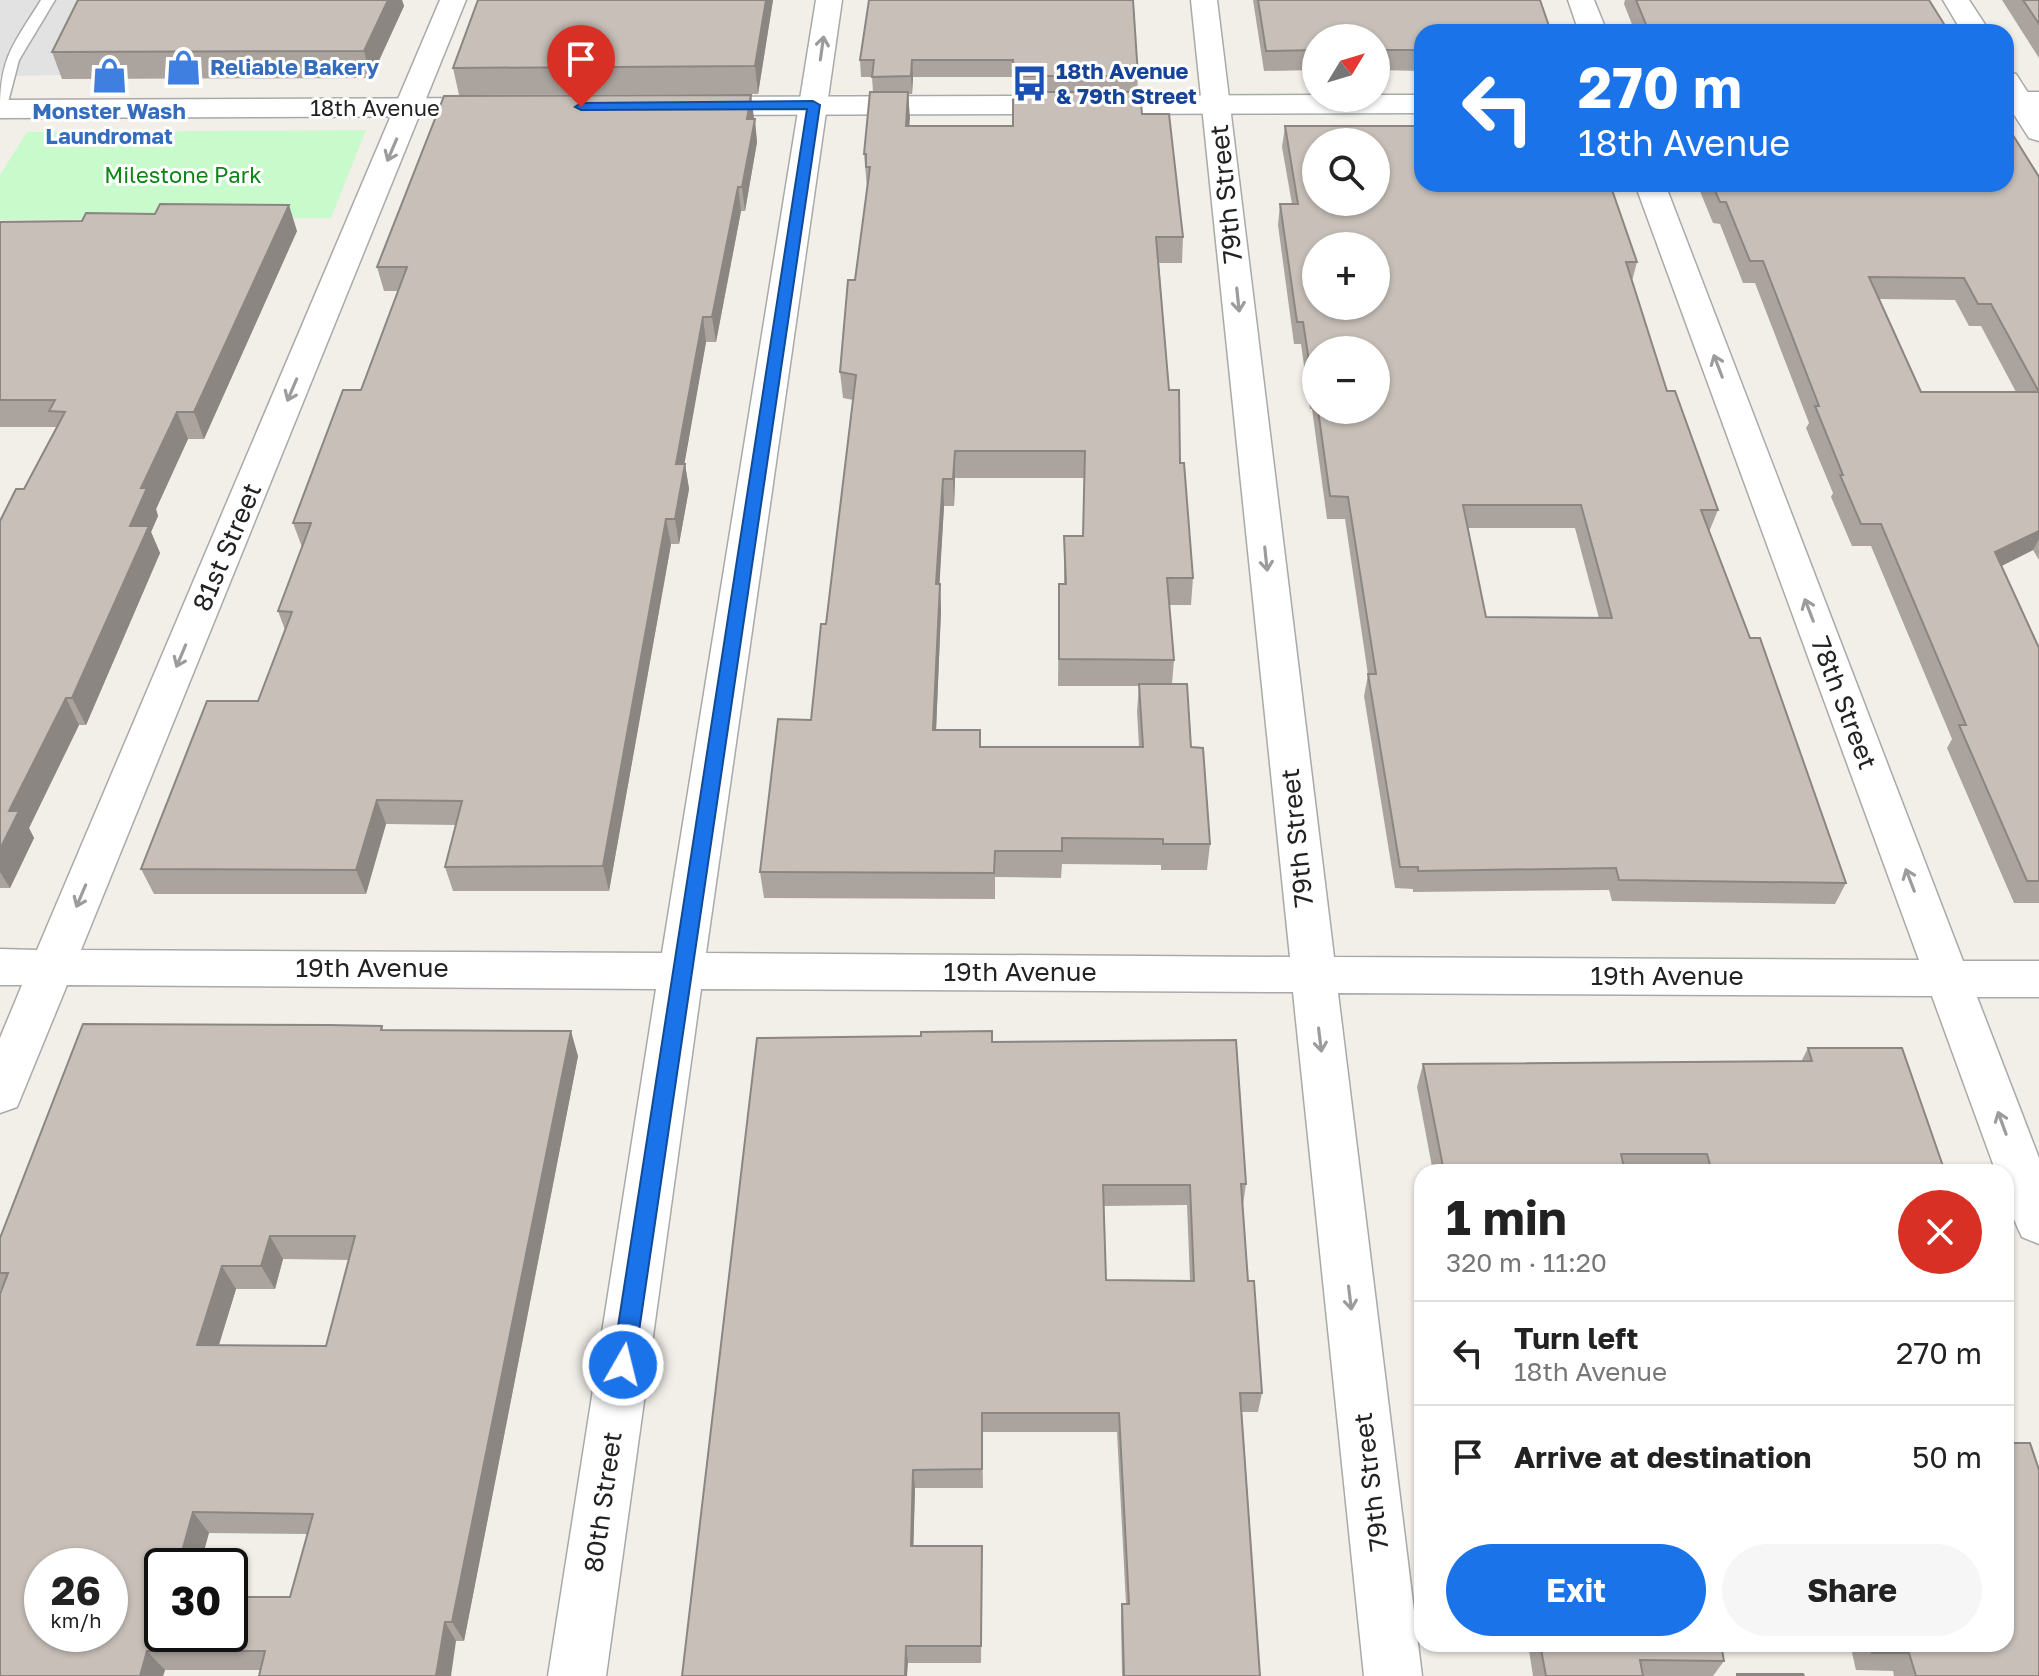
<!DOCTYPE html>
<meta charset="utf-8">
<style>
body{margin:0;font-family:"Golos Text",sans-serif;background:#f6f6f6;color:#222;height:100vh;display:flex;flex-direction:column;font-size:30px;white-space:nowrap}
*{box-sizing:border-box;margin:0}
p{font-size:26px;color:#767676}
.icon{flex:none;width:44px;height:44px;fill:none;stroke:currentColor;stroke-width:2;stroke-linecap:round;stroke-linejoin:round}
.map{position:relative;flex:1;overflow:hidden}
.drawer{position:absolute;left:1414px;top:1164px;width:600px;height:488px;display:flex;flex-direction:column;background:#fff;border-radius:24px;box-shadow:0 2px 6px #0004}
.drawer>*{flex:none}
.banner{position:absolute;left:1414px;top:24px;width:600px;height:168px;border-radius:24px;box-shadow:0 2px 6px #0004;background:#1a73e8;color:#fff;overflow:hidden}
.needle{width:52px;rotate:52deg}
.buttons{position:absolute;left:1302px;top:24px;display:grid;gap:16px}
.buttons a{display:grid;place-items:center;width:88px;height:88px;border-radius:50%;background:#fff;box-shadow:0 2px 6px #0004;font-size:40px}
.speed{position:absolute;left:24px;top:1548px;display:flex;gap:16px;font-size:40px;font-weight:700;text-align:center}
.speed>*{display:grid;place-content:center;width:104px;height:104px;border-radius:50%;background:#fff;box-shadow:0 2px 6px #0004;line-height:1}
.speed small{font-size:20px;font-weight:400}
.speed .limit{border:4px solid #111;border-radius:12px;background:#fff;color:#111}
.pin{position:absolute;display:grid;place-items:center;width:68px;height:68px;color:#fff;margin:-82px -34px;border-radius:50% 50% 50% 0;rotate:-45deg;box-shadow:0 0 8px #0007}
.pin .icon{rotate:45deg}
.me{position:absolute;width:88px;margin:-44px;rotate:8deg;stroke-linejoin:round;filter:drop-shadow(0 0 6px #0008)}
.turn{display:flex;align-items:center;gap:28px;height:168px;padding:0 32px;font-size:36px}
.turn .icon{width:104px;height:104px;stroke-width:2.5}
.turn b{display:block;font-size:56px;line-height:68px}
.round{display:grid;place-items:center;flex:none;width:84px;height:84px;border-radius:42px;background:#f6f6f6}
.overview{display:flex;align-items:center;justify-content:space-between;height:136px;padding:0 32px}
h1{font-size:48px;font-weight:700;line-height:60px}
.primary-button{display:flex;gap:16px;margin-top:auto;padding:16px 32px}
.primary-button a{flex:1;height:92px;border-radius:48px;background:#1a73e8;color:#fff;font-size:32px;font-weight:700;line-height:92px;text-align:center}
.primary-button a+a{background:#f6f6f6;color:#222}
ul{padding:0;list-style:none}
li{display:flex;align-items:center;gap:24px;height:104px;padding:0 32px;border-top:2px solid #e0e0e0}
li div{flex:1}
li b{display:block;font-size:30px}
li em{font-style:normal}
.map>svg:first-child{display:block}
.park{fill:#c8facc}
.parking{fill:#e2e2e2}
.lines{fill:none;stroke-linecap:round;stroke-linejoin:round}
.service-casing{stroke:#a9a9a9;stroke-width:3}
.minor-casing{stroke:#a9a9a9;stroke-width:3}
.tertiary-casing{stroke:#a9a9a9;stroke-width:3}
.service{fill:#fff;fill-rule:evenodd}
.minor{fill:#fff;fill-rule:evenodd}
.tertiary{fill:#fff;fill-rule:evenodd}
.wall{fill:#aba49e;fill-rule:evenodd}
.shaded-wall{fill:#8b8681}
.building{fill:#c7bfb8;stroke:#8b8681;stroke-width:2;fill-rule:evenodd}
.oneway{stroke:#9c9c9c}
.route{fill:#1a73e8;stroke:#114b97;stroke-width:2}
.labels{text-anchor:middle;stroke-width:6;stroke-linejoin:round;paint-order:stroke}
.far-shop-label{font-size:22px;font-weight:bold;fill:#366cbe;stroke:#fff;text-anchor:start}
.far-transit-label{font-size:22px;font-weight:bold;fill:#164399;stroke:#fff;text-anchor:start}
.far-street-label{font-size:22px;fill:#222;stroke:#fff}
.far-park-label{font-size:22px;fill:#0c8416;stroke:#fff}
.street-label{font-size:26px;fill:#222;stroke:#fff}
</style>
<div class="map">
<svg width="2039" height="1676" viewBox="0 0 2039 1676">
<rect width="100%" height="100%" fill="#f2efe9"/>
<path class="park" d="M366 130 331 218 0 220V175L27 132Z"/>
<path class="parking" d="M0 0H100L64 75 0 76Z"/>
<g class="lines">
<defs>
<path id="service" d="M41 0H55L19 60 7 106 0 110C0 56 14 44 41 0Z"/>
<path id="minor" d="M440 0H466L81 950 662 953 816 0H842L706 953 1290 957 1191 0H1217L1334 957 1919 960 1635 184H1665L1963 961H2039V997H1977L2039 1158V1244L2022 1237C2011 1215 2006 1197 2006 1172H1996L1932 996 1338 993 1422 1676H1364L1293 992 701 989 606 1676H548L656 989 67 985 17 1107 0 1113V1038L22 985H0V949L37 950Z
M1568 0H1594L1607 32H1579Z
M1943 0H1969L1990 32H1962Z
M2006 72 2016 74 2039 110V141L2029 138 2006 102Z"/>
<path id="tertiary" d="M2006 92H2039V110H2006Z
M1316 95V98H1376V95H1422V113L692 115 681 112 677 106 681 100 692 97Z
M500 98 511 101 515 107 511 113 500 116 0 118V100Z"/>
</defs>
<use href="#service" class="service-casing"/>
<use href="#minor" class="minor-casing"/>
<use href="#tertiary" class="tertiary-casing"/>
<use href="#service" class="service"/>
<use href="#minor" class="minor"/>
<use href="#tertiary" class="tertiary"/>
</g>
<path class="wall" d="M78 0H402L404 6 371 78 62 79 52 52Z
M478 0H773L758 94 459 95 453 68Z
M869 0 1138 76 1137 92 1142 114 1183 237 1182 263H1159L1169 390 1180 463 1193 578 1191 605H1169L1174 660 1172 684 1191 747 1210 844 1207 870H1161V865L1062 864 1061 878 995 877V899L764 898 760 872 811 720 826 624 853 400 843 398 840 372 855 280 867 188 864 154 873 92 872 77H861L860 60ZM913 77H1013V126H909V94H912ZM955 478H1084L1083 536H1064V584H1059L1058 686H1139L1137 711 1139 747H980L936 730 941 611 940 584H939L944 506H954Z
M1253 0H1540L1422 32V71L1376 70V38H1316V70L1264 71Z
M1625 0H1929L1949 32H1635L1624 4Z
M2002 0H2039V58Z
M754 119 757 142 745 211H741L716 342H706L684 464H685L689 489 679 544H671L609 891H453L445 867 456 825 386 824 366 894H154L141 869 258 701 285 630 278 611 302 547 293 523 361 390 398 291H384L377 267Z
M1285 126 1637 262 1632 281 1667 391 1718 510 1709 532 1846 883 1835 904 1612 901 1609 890 1413 892V889L1395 888 1364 696 1368 675 1345 519H1327L1312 409H1310L1301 344H1294L1278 225 1280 204H1292L1282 147ZM1316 350 1376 410H1316ZM1467 528H1575L1599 618 1486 617Z
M2039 177V560L2033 550 2001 566 2039 648V903H2014L1947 748 1952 739 1871 546H1852L1831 497 1833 493 1806 428 1809 423 1755 283H1743L1720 224 1713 223 1697 184H2006ZM1879 299 1955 300 1969 326H1981L2016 392H1921Z
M0 222 297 231 204 439H188L156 509 158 516 151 532 160 553 86 725H79L29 828 34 838 10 888H0V521L24 489 56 428V427H0Z
M382 1026 383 1030 578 1056 464 1641H456L260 1670H165L163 1676H0L1 1291 0 1289V1238ZM283 1259 349 1260 326 1346 219 1345 236 1289H275ZM209 1533 308 1534 290 1597 162 1634Z
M992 1042 1246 1184 1243 1205 1248 1281 1262 1393 1258 1412H1242L1260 1676H1122L1121 1620 1122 1604H1126L1117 1432H982L983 1488H915L913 1546 982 1563 981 1663H908L682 1676ZM1187 1205 1190 1280H1106L1104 1206Z
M1808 1048 1945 1172H1433L1417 1087 1423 1064 1801 1062Z
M1528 1644H1721L1724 1661 1713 1676H1533Z
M1850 1644H2006L2039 1676H1894L1893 1671 1856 1670Z"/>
<path class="shaded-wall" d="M388 0H402L404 6 371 78 364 51Z
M766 0H773L758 94 755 66Z
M912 60 913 77 912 94 911 76Z
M908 92 910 118 907 152 906 126Z
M751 95 754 118 747 119Z
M755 119 757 142 745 211 742 187Z
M738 187 741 211 716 342 712 317Z
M289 205 297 231 204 439 194 412Z
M703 317 706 342 680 489 676 464Z
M177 412 188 439 156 509 158 516 151 532 160 553 86 725 72 698 130 526 141 488Z
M955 451V478L954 506 953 479Z
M685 464 689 489 679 544 675 519Z
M943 479 944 506 938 611 936 584Z
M666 519 671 544 609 891 603 866Z
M2039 531V539L2033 550 1984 575 1995 552Z
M940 584 941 611 935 756 933 730Z
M66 698 79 725 29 828 34 838 10 888 0 872V849L9 811Z
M377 800 386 824 366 894 356 870Z
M571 1031 578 1056 464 1641 452 1622Z
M270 1236 283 1259 275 1289 261 1266Z
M222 1266 236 1289 212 1367 197 1345Z
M913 1470 915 1488 913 1563 911 1546Z
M193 1512 209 1533 200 1566H178Z
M445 1622 456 1641 451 1676H436Z
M906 1646 908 1663 907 1676H905Z
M147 1651 165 1670 163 1676H140Z"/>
<path class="building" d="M78 0H388L364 51 52 52Z
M478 0H766L755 66 453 68Z
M869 0H1133L1138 76H1013V60H912L911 76 872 77 874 60H860Z
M1258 0H1540L1551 32H1422V50H1376V38H1316V50L1266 51Z
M1636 0H1929L1949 32H1649Z
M2023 0H2039V24Z
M870 92H908L906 126H1013V92H1140L1142 114H1169L1183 237H1156L1169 390H1179L1180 463H1184L1193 578H1167L1174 660 1059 659V584H1066L1064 536H1083L1085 451H955L953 479H943L936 584H940L933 730H980V747H1143L1139 684H1187L1191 747 1203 748 1210 844H1163V839L1062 838V851H995L994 873 760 872 778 719 811 720 821 624H826L856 375 840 372 848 280H855L870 167H866V154H864Z
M751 95 747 119H755L742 187H738L712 317H703L676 464H685L675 519H666L603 866 445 867 462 801 377 800 356 870 141 869 207 701H258L292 612 278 611 311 523H293L343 390H361L407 267H377L444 96Z
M2006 124 2039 177V531L1995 552 2039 648V881H2027L1959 725H1966L1881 524H1861L1840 475H1843L1815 406H1819L1763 261H1750L1726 202H1720L1712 184H2006ZM1869 277 1964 278 1978 304H1991L2039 392H1921Z
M1285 126H1422V184H1610L1637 262H1626L1667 391H1675L1718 510H1701L1750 638H1760L1846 883 1619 880 1616 868 1418 871V867H1400L1368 674H1376L1348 497 1330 496 1318 410H1376V350H1316V393L1315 387H1313L1303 322H1297L1280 204H1298ZM1316 142H1376V202H1316ZM1316 246H1376V306H1316ZM1463 505H1581L1612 618 1486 617Z
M160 204 289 205 194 412H177L141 488H147L130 526H149L72 698H66L9 811H19L0 849V521L16 489H24L65 412 49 411 55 400H0V222L82 221 86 213 155 214Z
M83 1024 329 1025 382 1026 381 1030 571 1031 452 1622H445L436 1676H259L265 1651H147L140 1676H0V1294L8 1273H0V1238ZM270 1236H355L326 1346 197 1345 222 1266H261ZM193 1512 313 1514 290 1597H230V1634H162V1566H178ZM42 1566H110V1634H42Z
M992 1031V1042L1236 1040 1246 1184H1241L1248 1281H1254L1262 1393H1240L1260 1676H1124L1122 1604H1129L1119 1413H982V1469L913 1470 911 1546H982L981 1646H906L905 1676H682L757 1038 921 1036V1032ZM1103 1185H1190L1194 1281 1106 1280Z
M1808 1048H1902L1945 1172H1712L1707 1154H1621L1625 1172H1444L1423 1064 1812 1061Z
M2006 1421 2013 1443H2030L2039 1470V1676H1916L1909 1653H1872L1870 1644H2006Z
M1540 1644H1721L1724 1661 1640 1660 1643 1676H1546Z
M1737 1674H1803L1804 1676H1737Z"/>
<defs><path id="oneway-shaft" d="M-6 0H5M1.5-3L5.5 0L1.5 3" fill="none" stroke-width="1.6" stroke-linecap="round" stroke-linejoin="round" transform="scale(2)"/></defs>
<g class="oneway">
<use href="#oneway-shaft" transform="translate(822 48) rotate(-82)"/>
<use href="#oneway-shaft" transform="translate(392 150) rotate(113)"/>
<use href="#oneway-shaft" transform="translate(1238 300) rotate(84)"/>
<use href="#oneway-shaft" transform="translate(1718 366) rotate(-111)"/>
<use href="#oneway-shaft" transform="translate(292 390) rotate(113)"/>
<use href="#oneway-shaft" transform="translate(1266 559) rotate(84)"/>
<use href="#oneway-shaft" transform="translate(1809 610) rotate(-111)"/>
<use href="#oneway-shaft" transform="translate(181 656) rotate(113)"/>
<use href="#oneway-shaft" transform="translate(1910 880) rotate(-111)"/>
<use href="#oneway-shaft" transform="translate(81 896) rotate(113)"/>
<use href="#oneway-shaft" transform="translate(1320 1040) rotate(83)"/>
<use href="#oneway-shaft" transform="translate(2002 1123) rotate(-110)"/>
<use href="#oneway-shaft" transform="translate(1350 1298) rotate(83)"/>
</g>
<path class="route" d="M813 101 820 105 634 1365 631 1372 623 1375 615 1372 612 1365 807 109 581 110 575 107 581 103Z"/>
<defs>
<symbol id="shop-bare" viewBox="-9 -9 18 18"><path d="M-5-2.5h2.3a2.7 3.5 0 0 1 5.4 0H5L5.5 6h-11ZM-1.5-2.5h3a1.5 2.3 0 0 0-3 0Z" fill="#3f7fe0" stroke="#fff" stroke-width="2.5" paint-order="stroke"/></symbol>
<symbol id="bus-bare" viewBox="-9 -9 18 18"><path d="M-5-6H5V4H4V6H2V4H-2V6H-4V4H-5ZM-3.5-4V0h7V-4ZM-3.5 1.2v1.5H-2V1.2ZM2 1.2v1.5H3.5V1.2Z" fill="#1a4fb4" stroke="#fff" stroke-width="2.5" paint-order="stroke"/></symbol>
</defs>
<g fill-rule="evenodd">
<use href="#shop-bare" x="158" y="42" width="51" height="51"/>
<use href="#shop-bare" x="84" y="50" width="51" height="51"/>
<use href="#bus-bare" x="1004" y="58" width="51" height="51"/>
</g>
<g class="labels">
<g class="far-shop-label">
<text x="210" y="75">Reliable Bakery</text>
<text x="109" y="119" text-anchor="middle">Monster Wash<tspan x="109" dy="25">Laundromat</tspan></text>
</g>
<g class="far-transit-label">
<text x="1056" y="79">18th Avenue<tspan x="1056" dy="25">&amp; 79th Street</tspan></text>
</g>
<g class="far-street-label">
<text x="375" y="116">18th Avenue</text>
</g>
<g class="far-park-label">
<text x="183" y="183">Milestone Park</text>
</g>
<g class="street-label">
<text transform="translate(1226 194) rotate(-96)" y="9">79th Street</text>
<text transform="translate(227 547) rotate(-67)" y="9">81st Street</text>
<text transform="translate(1844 703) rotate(69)" y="9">78th Street</text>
<text transform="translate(1297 838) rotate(-96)" y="9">79th Street</text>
<text x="372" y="977">19th Avenue</text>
<text x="1020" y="981">19th Avenue</text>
<text x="1667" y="985">19th Avenue</text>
<text transform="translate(1371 1482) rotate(-97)" y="9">79th Street</text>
<text transform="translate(603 1502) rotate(-82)" y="9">80th Street</text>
</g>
</g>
</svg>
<div class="buttons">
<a><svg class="needle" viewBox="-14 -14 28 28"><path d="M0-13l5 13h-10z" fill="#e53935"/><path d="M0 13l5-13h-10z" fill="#767676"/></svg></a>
<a><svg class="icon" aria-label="search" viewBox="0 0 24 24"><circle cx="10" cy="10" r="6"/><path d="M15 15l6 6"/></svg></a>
<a>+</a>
<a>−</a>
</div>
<div class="speed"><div>26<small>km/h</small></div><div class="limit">30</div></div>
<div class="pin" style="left:581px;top:107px;background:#d93025"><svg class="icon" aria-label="arrive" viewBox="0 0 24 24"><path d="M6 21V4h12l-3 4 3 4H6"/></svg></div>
<svg class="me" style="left:623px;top:1365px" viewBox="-20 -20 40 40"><circle r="17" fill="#1a73e8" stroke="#fff" stroke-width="3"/><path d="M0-11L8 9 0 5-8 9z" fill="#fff"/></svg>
<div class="banner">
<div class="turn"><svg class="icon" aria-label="left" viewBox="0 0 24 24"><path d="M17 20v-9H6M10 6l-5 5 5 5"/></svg><div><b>270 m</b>18th Avenue</div></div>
</div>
<section class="drawer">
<div class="overview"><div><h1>1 min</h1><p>320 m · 11:20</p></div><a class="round" style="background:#d93025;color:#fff"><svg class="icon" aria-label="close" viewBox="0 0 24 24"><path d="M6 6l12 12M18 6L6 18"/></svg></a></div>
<ul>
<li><svg class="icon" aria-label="left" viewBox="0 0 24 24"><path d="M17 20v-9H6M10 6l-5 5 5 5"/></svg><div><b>Turn left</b><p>18th Avenue</p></div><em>270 m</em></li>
<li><svg class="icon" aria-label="arrive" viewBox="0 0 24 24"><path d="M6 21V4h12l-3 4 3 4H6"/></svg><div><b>Arrive at destination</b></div><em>50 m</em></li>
</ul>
<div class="primary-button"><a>Exit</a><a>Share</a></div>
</section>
</div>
